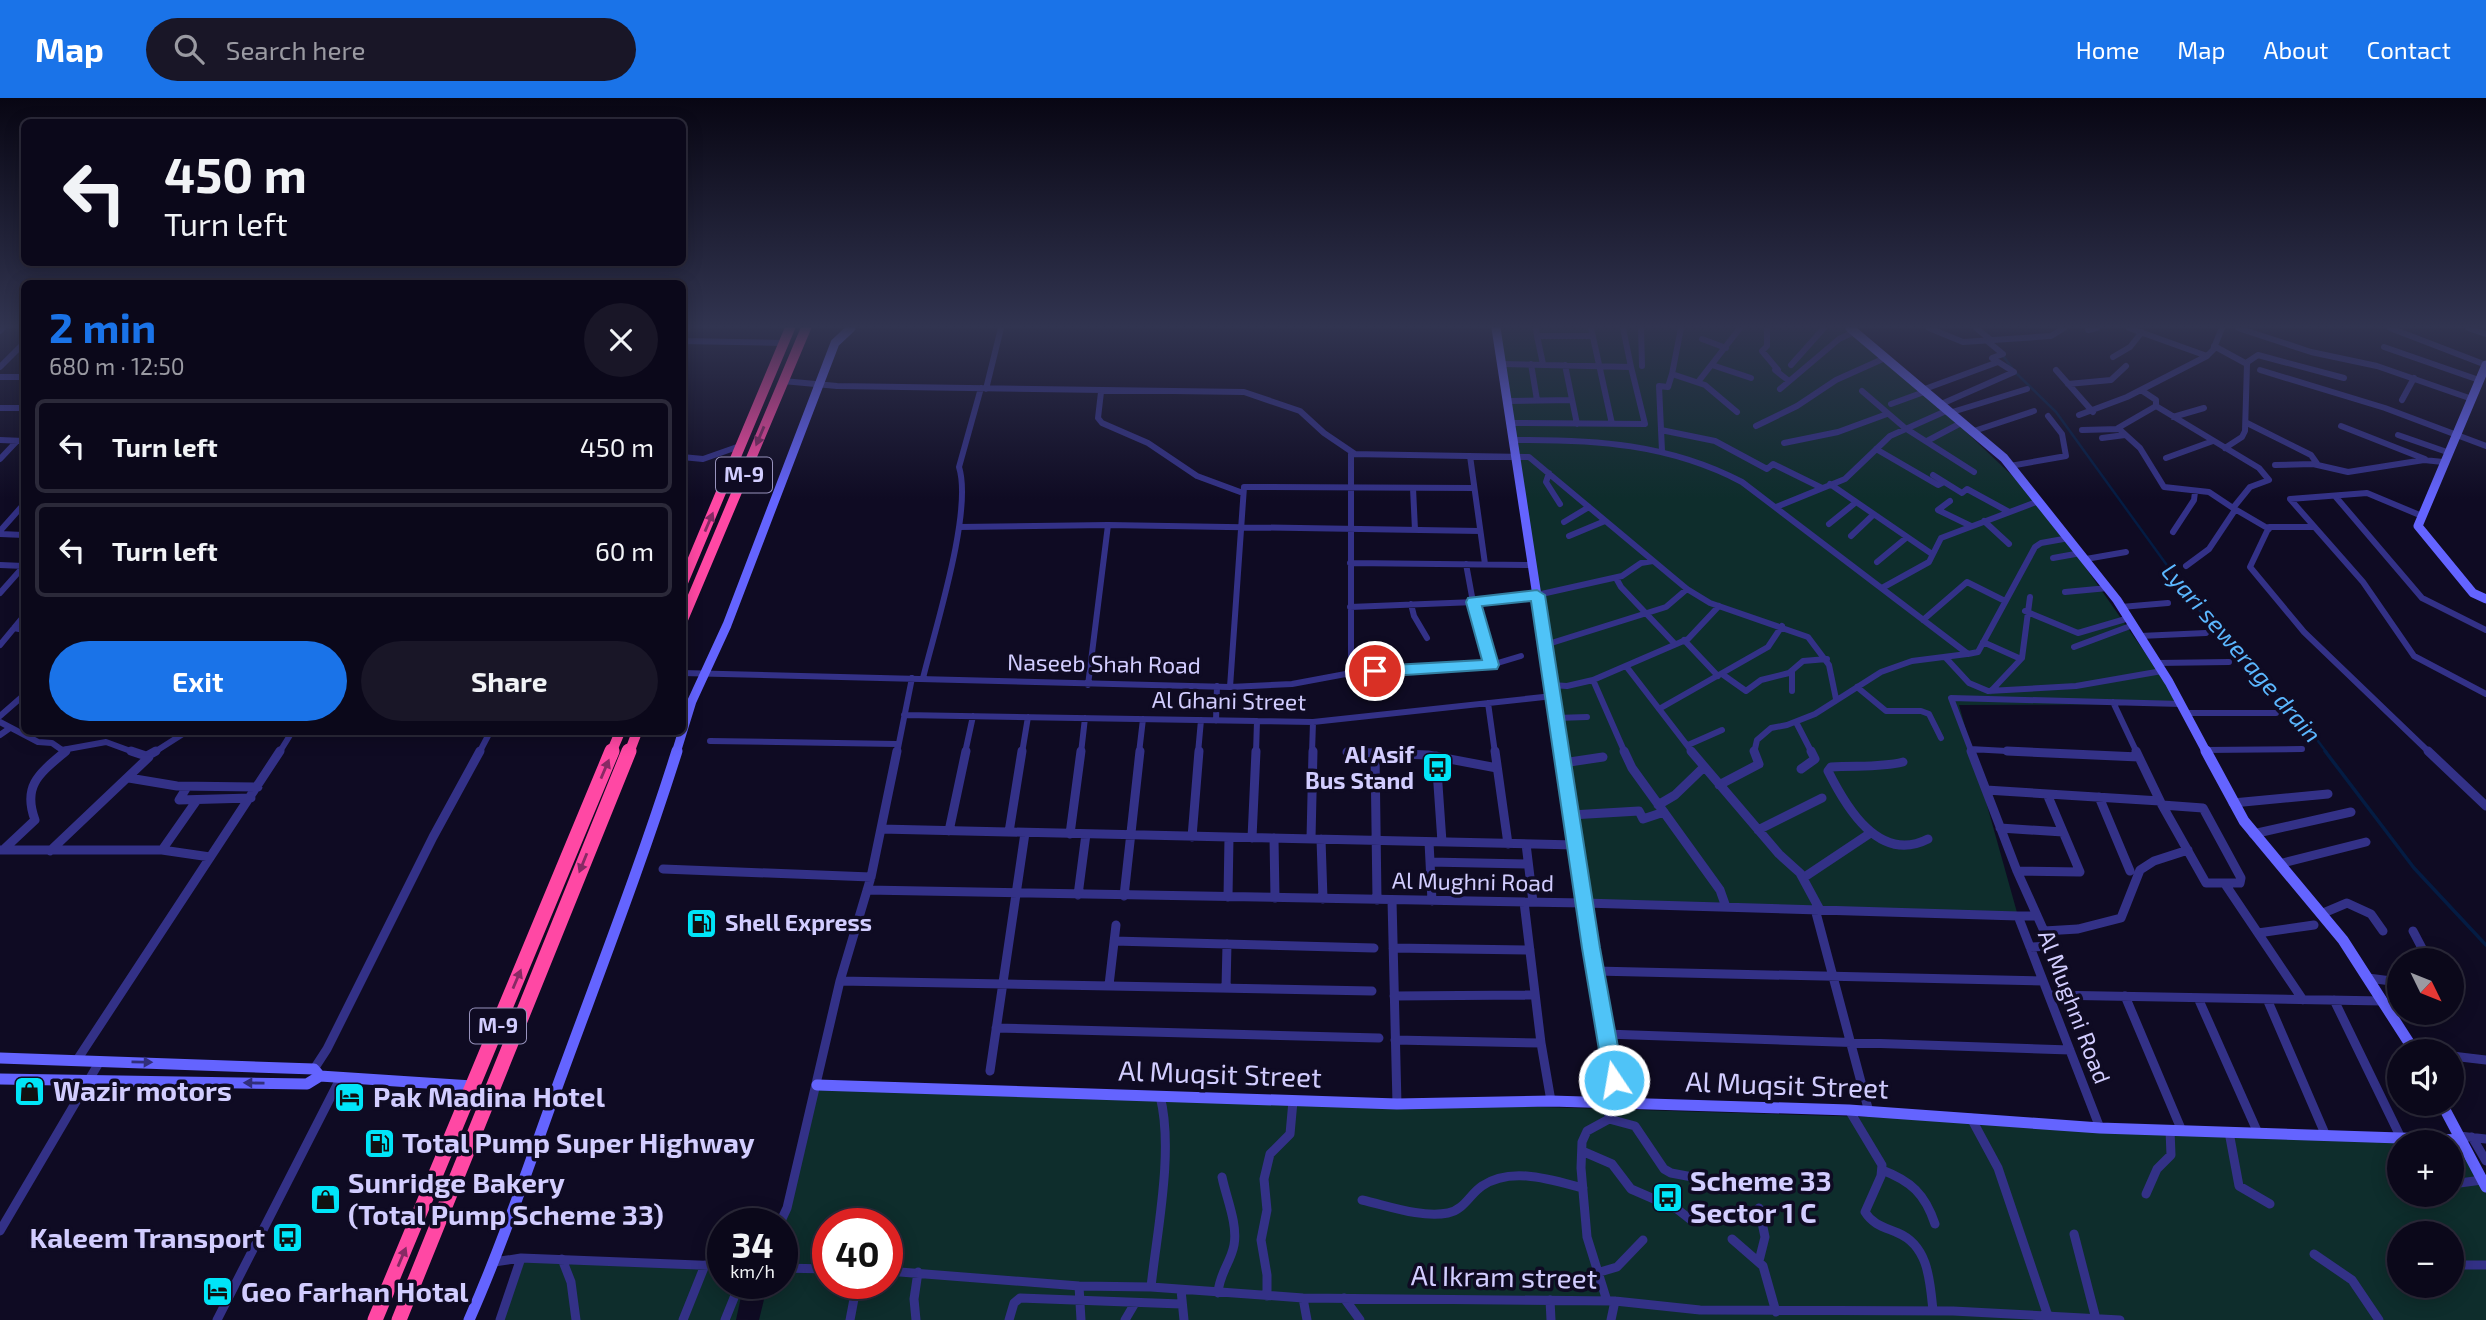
<!DOCTYPE html>
<meta charset="utf-8">
<style>
body{margin:0;font-family:"Exo 2",sans-serif;background:#191627;color:#f1f3f6;height:100vh;display:flex;flex-direction:column;font-size:26px;white-space:nowrap}
*{box-sizing:border-box;margin:0}
p{font-size:23px;color:#9a9aa2}
.icon{flex:none;width:38px;height:38px;fill:none;stroke:currentColor;stroke-width:2;stroke-linecap:round;stroke-linejoin:round}
.map{position:relative;flex:1;overflow:hidden}
.panel{position:absolute;left:21px;top:182px;width:665px;height:455px;display:flex;flex-direction:column;background:#0b081a;border-radius:10px;box-shadow:0 4px 18px #0003,0 0 0 2px #2b2939}
.panel>*{flex:none}
.top-card{position:absolute;left:21px;top:21px;width:665px;height:147px;border-radius:10px;box-shadow:0 4px 18px #0003,0 0 0 2px #2b2939;background:#0b081a;color:#f1f3f6;overflow:hidden}
.needle{width:46px;rotate:133deg}
.fabs{position:absolute;left:2387px;top:850px;display:grid;gap:14px}
.fabs a{display:grid;place-items:center;width:77px;height:77px;border-radius:50%;background:#0b081a;box-shadow:0 4px 18px #0003,0 0 0 2px #2b2939;font-size:35px}
.speed{position:absolute;left:707px;top:1110px;display:flex;gap:14px;font-size:35px;font-weight:700;text-align:center}
.speed>*{display:grid;place-content:center;width:91px;height:91px;border-radius:50%;background:#0b081a;box-shadow:0 4px 18px #0003,0 0 0 2px #2b2939;line-height:1}
.speed small{font-size:18px;font-weight:400}
.speed .limit{border:10px solid #d22;background:#fff;color:#111}
.pin{position:absolute;display:grid;place-items:center;width:60px;height:60px;color:#fff;margin:-30px;border:4px solid #fff;border-radius:50%;box-shadow:0 2px 7px #0007}
.me{position:absolute;width:77px;margin:-38px;rotate:348deg;stroke-linejoin:round;filter:drop-shadow(0 0 5px #0008)}
.turn{display:flex;align-items:center;gap:24px;height:147px;padding:0 28px;font-size:32px}
.turn .icon{width:91px;height:91px;stroke-width:2.5}
.turn b{display:block;font-size:49px;line-height:60px}
.round{display:grid;place-items:center;flex:none;width:74px;height:74px;border-radius:37px;background:#191627}
.overview{display:flex;align-items:center;justify-content:space-between;height:119px;padding:0 28px}
h1{font-size:42px;font-weight:700;line-height:52px;color:#1a73e8}
.button{display:flex;gap:14px;margin-top:auto;padding:14px 28px}
.button a{flex:1;height:80px;border-radius:42px;background:#1a73e8;color:#fff;font-size:28px;font-weight:700;line-height:80px;text-align:center}
.button a+a{background:#191627;color:#f1f3f6}
ul{padding:0;list-style:none}
li{display:flex;align-items:center;gap:21px;height:94px;margin:0 14px 10px;padding:0 14px;border:4px solid #2b2939;border-radius:10px}
li div{flex:1}
li b{display:block;font-size:26px}
li em{font-style:normal}
header{display:flex;align-items:center;gap:42px;box-sizing:border-box;height:98px;padding:0 35px;background:#1a73e8;color:#fff}
header strong{font-size:33px}
nav{display:flex;gap:38px;margin-inline-start:auto;font-size:24px}
.search{width:490px;height:63px;background:#191627;display:flex;align-items:center;gap:18px;box-sizing:border-box;padding:0 24px;border-radius:38px;color:#9a9aa2;font-size:26px}
.map>svg:first-child{display:block}
.green{fill:#0e2d2c;fill-rule:evenodd}
.lines{fill:none;stroke-linecap:round;stroke-linejoin:round}
.stream-far1{stroke:#041c43;stroke-width:2.5}
.stream{stroke:#041c43;stroke-width:3.5}
.street-far1{stroke:#333187;stroke-width:6}
.street{stroke:#333187;stroke-width:9}
.secondary-far1{stroke:#6464ff;stroke-width:9}
.secondary{stroke:#6464ff;stroke-width:11}
.highway-far1{stroke:#ff48a4;stroke-width:10}
.highway{stroke:#ff48a4;stroke-width:15}
.oneway{fill:#872a64}
.oneway2{fill:#312f7b}
.route{fill:#4fc3f7;stroke:#337fa1;stroke-width:2}
.labels{text-anchor:middle;stroke-width:7;stroke-linejoin:round;paint-order:stroke}
.shield{fill:#0f0b23;stroke:#9893bd;stroke-width:2}
.shield-label{font-size:21px;font-weight:bold;fill:#d2cdff}
.street-label{font-size:23px;fill:#d2cdff;stroke:#0f0b23}
.poi-label{font-size:23px;font-weight:bold;fill:#d2cdff;stroke:#0f0b23;text-anchor:end}
.water-label{font-size:24px;font-style:italic;fill:#5bb7ff;stroke:#0f0b23}
.near-street-label{font-size:28px;fill:#d2cdff;stroke:#0f0b23}
.near-poi-label{font-size:28px;font-weight:bold;fill:#d2cdff;stroke:#0f0b23;text-anchor:start}
</style>
<header>
<strong>Map</strong>
<div class="search"><svg class="icon" aria-label="search" viewBox="0 0 24 24"><circle cx="10" cy="10" r="6"/><path d="M15 15l6 6"/></svg>Search here</div>
<nav><a>Home</a><a>Map</a><a>About</a><a>Contact</a></nav>
</header>
<div class="map">
<svg width="2486" height="1222" viewBox="0 0 2486 1222">
<rect width="100%" height="100%" fill="#0f0b23"/>
<path class="green" d="M1496 230H1849L1924 294 2039 403 2181 606 1959 607 2018 818 1584 805Z
M817 987 2458 1037 2486 1088V1222H759L768 1185H782V1128ZM2399 1045H2452V1097H2399ZM828 1125H887V1185H828ZM2399 1136H2452V1188H2399Z
M521 1160 723 1168V1185H744L736 1222H498Z"/>
<g class="lines">
<path class="stream-far1" d="M2004 259 2012 270
M2016 275 2056 314 2216 535 2300 619 2327 655"/>
<path class="stream" d="M2325 653 2414 770 2486 847"/>
<path class="street-far1" d="M1536 230 1537 238H1592
M1591 230 1612 326
M1623 230 1631 269
M1641 230 1642 268
M1681 230 1672 276 1705 287 1737 314
M1767 230V248L1762 253 1778 272H1775L1789 283
M1929 230 1963 244 2051 238 2064 230
M1976 230 1991 242
M2129 230 2207 258
M2238 230 2311 254 2377 268 2472 301
M2390 230 2486 267
M2468 230 2486 236
M2088 232 2097 230
M0 233 3 230
M1537 238 1543 266
M682 240 687 230
M1702 241 1726 250
M682 243 784 245
M2214 248 2247 266 2245 333 2242 339 2225 350
M2384 249 2479 282
M2113 259 2130 249 2142 234
M2246 265 2258 257 2344 280
M1501 266 1631 269 1645 326 1511 325
M1531 266 1537 302
M1565 267 1577 326
M1712 267 1751 280
M1791 267 1824 230
M0 269 24 245
M2056 272 2093 314
M2260 272 2385 310 2486 348
M0 279H24
M783 283 837 288 1244 294 1300 313 1324 335 1355 356
M1698 284 1740 230
M2068 286 2111 282 2126 268
M986 291 1001 230
M1780 291 1839 241 1854 234
M1922 292 1998 264
M2141 292 2156 302V308L2118 330 2140 350 2164 389 2209 394 2233 410
M1862 293 1905 330 1974 374
M1101 294 1098 320 1102 325 1148 345 1197 378 1243 395
M2402 302 2414 280
M1508 303 1572 302
M1891 306 1924 294
M1939 307 2014 274 1992 260 2003 256 1986 242
M2156 308 2259 370 2269 382 2250 389 2233 410 2269 431
M0 310H24
M1949 315 2027 291
M2079 317 2127 299 2207 258 2213 252 2222 230
M2173 319 2204 310
M2247 325 2311 357 2318 367
M1756 328 1797 308 1836 282 1885 260
M2341 328 2425 361
M1661 332 1715 343 1767 371 1773 366 1822 390
M2082 332 2119 331
M1971 334 2034 313
M2398 337 2447 354
M2102 340 2125 337
M0 342 24 343
M1514 342C1594 341 1670 346 1742 384L1968 556 1978 554 2035 449 2041 445 2069 440
M1927 343 1961 325
M1784 345 1838 334 1887 316
M1876 351 1938 387 1944 384
M1662 353 1659 288 1668 289 1672 276
M1470 358 1485 466
M682 359 703 361 740 348
M2166 360 2213 343
M0 361 17 343
M2275 367 2313 366 2348 374 2424 362 2443 364
M2010 368 2066 358 2062 336 2048 318
M1549 375 1546 384 1560 406
M1933 377 1962 395 1967 391 2009 414
M1830 386 1932 456
M1413 390 1415 432
M2335 398 2422 500 2486 532
M1950 403 1938 412 1971 428
M1776 409 1845 381 1890 338 1946 313
M2422 418 2367 395 2290 401 2363 484 2414 558 2486 596
M1984 423 2009 446
M1564 424 1589 409
M1829 426 1855 405
M959 429 1108 427
M2314 429H2269L2250 469 2304 534 2430 655
M0 433 24 406
M2173 434 2194 402 2195 394
M0 436 24 437
M1569 438 1605 423
M1851 438 1873 417
M2053 460 2081 455
M2086 461 2126 454
M1877 464 1906 440
M1350 465 1533 467
M1466 466 1473 504 1491 567
M0 467 24 468 0 495
M2186 468 2209 451 2235 412
M1616 480 1621 489 1675 546
M1882 490 1929 464 1941 440 2039 403
M2065 494 2108 490
M1411 506 1414 518 1427 540
M1350 509 1475 504 1537 497 1622 478 1641 465 1653 463
M2121 509 2168 505
M2025 513 2078 535 2129 520
M1923 522 1967 484 2005 503
M14 530 24 532
M2140 538 2206 535
M1684 542 1718 578
M1983 544 2021 561
M0 547 24 518
M1545 547 1666 509 1687 491
M2074 549 2133 527
M1945 559 1969 585 1988 593 2076 588 2162 573
M2157 565 2229 564
M1626 568 1693 655
M1792 573V593
M682 575 1230 589 1292 586 1351 575 1491 567 1521 558
M1351 575V356L1529 359 1687 491 1710 505 1808 539 1829 567 1836 601
M1722 576 1746 593 1761 582 1789 575 1803 563 1827 561
M923 580C935 531 973 413 959 369L981 290
M1593 582 1625 655
M1088 587 1108 427 1480 433
M1551 587 1567 588 1593 582 1688 541 1719 508
M1230 589 1244 389 1474 390
M1857 589 1886 613H1921L1929 616 1941 640
M1991 593 2022 560 2030 499
M2113 604 2137 655
M1488 605 1495 655
M1659 611 1768 549 1782 528
M2186 615H2276
M904 617 1313 624 1553 598
M0 618 24 597
M1556 620 1587 619
M1216 623 1217 588
M0 624 38 644 52 645 62 652 106 644 136 655
M1797 626 1812 655
M0 637 10 630
M710 643 897 646
M1688 647 1722 632
M1970 651 2044 655
M2205 652 2302 651
M1347 654 1361 655
M64 655 67 652
M153 655 186 634
M279 655 292 634
M479 655 490 634
M897 655 912 580
M965 655 973 618
M1022 655 1028 619
M1081 655 1085 620
M1139 655 1143 621
M1198 655 1201 622
M1256 655 1257 623
M1312 655 1313 624
M1754 655 1757 642 1771 630 1787 627 1815 616 1881 574 1912 563 1967 556
M1972 655 1951 600 2181 606"/>
<path class="street" d="M1495 653 1508 746
M1624 653 1632 670 1720 792 1726 809
M1691 653 1779 756 1800 775 1820 812
M1971 653 2017 773 2044 833
M2007 653 2139 659
M2136 653 2162 707
M2428 653 2486 708
M1347 654 1428 657 1497 670
M1375 655 1377 802
M147 658 156 653
M1436 658 1442 744
M1903 664C1879 670 1856 667 1831 669L1828 673C1846 709 1879 766 1928 741
M1563 665 1603 659
M1801 671 1815 661 1811 653
M129 680 177 688 258 689
M1719 687 1759 666 1754 653
M187 689 179 702 251 700
M1986 692 2160 703
M2099 699 2130 773
M2233 705 2328 696
M1658 707 1675 697 1704 669
M2162 707 2203 710 2241 780 2240 785H2206Z
M1571 717 1639 713 1643 721 1664 714
M2000 730 2063 734
M881 731 1575 747
M1758 732 1822 700
M949 733 966 653
M1009 734 1022 653
M1070 736 1081 653
M2253 736 2351 714
M1192 739 1199 653
M1252 740 1256 653
M1274 740 1275 800
M1311 741 1313 653
M1321 741 1323 801
M1429 744 1432 803
M1526 746 1533 804
M0 752H162L210 759
M3 752 35 722C22 687 40 675 66 653
M162 752 197 702
M50 753 149 659 131 653
M1430 764 1528 766
M2279 766 2366 744
M663 771 871 779
M2017 773 2080 774 2047 696
M1803 780 1869 736
M2225 786 2303 902
M867 792 1584 805 2018 818 2100 1030
M1078 797 1086 736
M1124 798 1140 653
M1228 799 1229 739
M1392 802 1397 1006
M1815 811 1869 1014
M2321 816 2347 805 2371 816 2383 833
M2018 818H2037
M2413 833 2423 852 2424 863
M2258 835 2314 827
M1114 843 1374 850
M2030 849 2050 848 2044 833 2078 831 2121 820 2140 772 2154 763 2188 752
M1393 850 1530 852
M1595 873 2043 883
M2368 880 2399 884
M840 883 1372 893
M1109 887 1116 827
M1226 890 1227 846
M2049 897 2383 903
M1394 898 1535 897
M2125 898 2182 1033
M2198 900 2258 1035
M2267 901 2326 1038
M2334 902 2401 1040
M996 930 1379 940
M1605 936 2070 952
M1395 942 1541 945 1524 804
M1541 945 1551 1003
M2452 958 2486 962
M77 962 280 653
M314 971 327 951 433 739 480 653
M990 973 1025 735
M1849 1012 1882 1067 1881 1078 1865 1114C1873 1127 1884 1129 1898 1135 1929 1148 1930 1184 1933 1213
M1971 1020 1998 1070 2048 1218
M1609 1021 1635 1028 1664 1071 1671 1075 1703 1081
M2229 1034 2239 1088 2270 1106
M2459 1038 2486 1041
M2472 1039 2486 1063
M1582 1053 1612 1066 1631 1091 1677 1111 1691 1122
M1882 1072C1911 1083 1925 1096 1935 1126
M2452 1086 2482 1082
M2146 1096 2157 1071 2171 1057 2170 1032
M1362 1102C1389 1108 1421 1120 1448 1115 1464 1112 1470 1096 1482 1088 1511 1068 1552 1082 1583 1090
M1759 1110 1765 1139 1759 1163
M780 1125 787 1110 840 883 871 779 897 653
M0 1133 100 963
M2074 1136 2096 1221
M1732 1141 1763 1168 1776 1214
M2314 1156 2352 1182 2379 1222
M562 1161 571 1184 576 1222
M494 1164 521 1160 723 1168
M2452 1167H2486
M782 1170 828 1171
M887 1173 1079 1188 1151 1189 1303 1200 1615 1203 1700 1212 1953 1213 2120 1222
M1600 1174 1617 1169 1643 1142
M1079 1188 1081 1222
M1151 1189C1157 1133 1174 1052 1160 998
M1181 1192 1184 1222
M1218 1195C1219 1176 1231 1164 1234 1147 1238 1126 1226 1099 1222 1079
M1267 1198V1177L1261 1142 1267 1112 1264 1081 1270 1056 1290 1036 1293 1003
M1303 1200 1307 1222
M1344 1200 1360 1222
M1550 1202 1551 1222
M1607 1203 1587 1139 1581 1070 1582 1044 1587 1033 1609 1021V1006
M217 1222 341 979
M500 1222 521 1160
M683 1222 705 1167
M725 1222 740 1185
M850 1222 857 1185
M916 1222 914 1201 918 1174
M1009 1222 1014 1205 1020 1200 1181 1206
M1125 1222 1135 1205
M1611 1222 1615 1203"/>
<path class="secondary-far1" d="M1496 230 1561 655
M1850 230 2004 360 2117 502 2169 584 2207 655
M2486 267 2418 428 2473 495 2486 501
M676 655 692 603 727 527 835 245 851 230"/>
<path class="secondary" d="M1561 653 1595 873 1619 1005
M2206 653 2244 723 2343 842 2415 954
M0 960 314 971 320 978
M320 978 472 988
M0 981 307 986 320 978
M817 987 1397 1006 1551 1003 1849 1012 2100 1030 2461 1042
M2442 1006 2486 1089
M469 1222C505 1141 532 1057 563 973 602 867 643 761 677 653"/>
<path class="highway-far1" d="M682 487 790 230
M682 524 806 230
M611 655 620 634
M629 655 637 634"/>
<path class="highway" d="M375 1222 612 653
M399 1222 629 653"/>
</g>
<defs><path id="oneway-solid" d="M-6-.8H1V-3.2L6.5 0L1 3.2V.8H-6Z" transform="scale(1.75)"/></defs>
<g class="oneway">
<use href="#oneway-solid" transform="translate(760 338) rotate(113)"/>
<use href="#oneway-solid" transform="translate(709 424) rotate(-67)"/>
<use href="#oneway-solid" transform="translate(605 671) rotate(-67)"/>
<use href="#oneway-solid" transform="translate(583 765) rotate(112)"/>
<use href="#oneway-solid" transform="translate(517 881) rotate(-67)"/>
<use href="#oneway-solid" transform="translate(402 1159) rotate(-67)"/>
</g>
<g class="oneway2">
<use href="#oneway-solid" transform="translate(142 964) rotate(1)"/>
<use href="#oneway-solid" transform="translate(254 985) rotate(-179)"/>
</g>
<linearGradient id="sky" x2="0" y2="1"><stop stop-color="#080613"/><stop offset="0.57" stop-color="#313450"/><stop offset="1" stop-color="#313450" stop-opacity="0"/></linearGradient>
<rect width="2486" height="401" fill="url(#sky)"/>
<path class="route" d="M1537 492 1545 497 1600 850 1624 982 1621 989 1614 991 1607 989 1604 982 1582 850 1531 503 1482 508 1499 567 1497 571 1375 579 1367 573 1375 568 1482 562 1466 504 1468 500Z"/>
<defs>
<symbol id="bus-square" viewBox="-11 -11 22 22"><rect x="-9" y="-9" width="18" height="18" rx="4" fill="#00e5f8" stroke="#0f0b23"/><path d="M-5-6H5V4H4V6H2V4H-2V6H-4V4H-5ZM-3.5-4V0h7V-4ZM-3.5 1.2v1.5H-2V1.2ZM2 1.2v1.5H3.5V1.2Z" fill="#111"/></symbol>
<symbol id="fuel-square" viewBox="-11 -11 22 22"><rect x="-9" y="-9" width="18" height="18" rx="4" fill="#00e5f8" stroke="#0f0b23"/><path d="M-5.5-6h7V0h2V4h1.3V-2.5L3-4.5l.8-.8L6-3V5H2.5V1h-1V6h-7ZM-4.2-4.7v3.2H.2V-4.7Z" fill="#111"/></symbol>
<symbol id="shop-square" viewBox="-11 -11 22 22"><rect x="-9" y="-9" width="18" height="18" rx="4" fill="#00e5f8" stroke="#0f0b23"/><path d="M-5-2.5h2.3a2.7 3.5 0 0 1 5.4 0H5L5.5 6h-11ZM-1.5-2.5h3a1.5 2.3 0 0 0-3 0Z" fill="#111"/></symbol>
<symbol id="hotel-square" viewBox="-11 -11 22 22"><rect x="-9" y="-9" width="18" height="18" rx="4" fill="#00e5f8" stroke="#0f0b23"/><path d="M-6-4.5h1.5V1H6V5H4.5V3h-9V5H-6ZM-4 0a1.8 1.8 0 1 1 3.6 0ZM.5 0V-2.5h3Q6-2.5 6 0Z" fill="#111"/></symbol>
</defs>
<g fill-rule="evenodd">
<use href="#bus-square" x="1420" y="652" width="35" height="35"/>
<use href="#fuel-square" x="684" y="808" width="35" height="35"/>
<use href="#shop-square" x="12" y="976" width="35" height="35"/>
<use href="#hotel-square" x="332" y="982" width="35" height="35"/>
<use href="#fuel-square" x="362" y="1028" width="35" height="35"/>
<use href="#bus-square" x="1650" y="1082" width="35" height="35"/>
<use href="#shop-square" x="308" y="1084" width="35" height="35"/>
<use href="#bus-square" x="270" y="1122" width="35" height="35"/>
<use href="#hotel-square" x="200" y="1176" width="35" height="35"/>
</g>
<g class="labels">
<g class="shield">
<rect x="716" y="359.5" width="56" height="35" rx="5"/>
<rect x="470" y="910.5" width="56" height="35" rx="5"/>
</g>
<g class="shield-label">
<text x="744" y="384">M-9</text>
<text x="498" y="935">M-9</text>
</g>
<g class="street-label">
<text transform="translate(1104 566) rotate(1)" y="8">Naseeb Shah Road</text>
<text transform="translate(1229 603) rotate(1)" y="8">Al Ghani Street</text>
<text transform="translate(1473 784) rotate(1)" y="8">Al Mughni Road</text>
<text transform="translate(2074 909) rotate(69)" y="8">Al Mughni Road</text>
</g>
<g class="poi-label">
<text x="1414" y="665">Al Asif<tspan x="1414" dy="26">Bus Stand</tspan></text>
<text x="725" y="833" text-anchor="start">Shell Express</text>
</g>
<g class="water-label">
<text transform="translate(2241 555) rotate(49)" y="8">Lyari sewerage drain</text>
</g>
<g class="near-street-label">
<text transform="translate(1220 976) rotate(2)" y="10">Al Muqsit Street</text>
<text transform="translate(1787 987) rotate(2)" y="10">Al Muqsit Street</text>
<text transform="translate(1504 1179) rotate(1)" y="10">Al Ikram street</text>
</g>
<g class="near-poi-label">
<text x="53" y="1003">Wazir motors</text>
<text x="373" y="1009">Pak Madina Hotel</text>
<text x="402" y="1055">Total Pump Super Highway</text>
<text x="1690" y="1093">Scheme 33<tspan x="1690" dy="32">Sector 1 C</tspan></text>
<text x="348" y="1095">Sunridge Bakery<tspan x="348" dy="32">(Total Pump Scheme 33)</tspan></text>
<text x="265" y="1150" text-anchor="end">Kaleem Transport</text>
<text x="241" y="1204">Geo Farhan Hotal</text>
</g>
</g>
</svg>
<div class="fabs">
<a><svg class="needle" viewBox="-14 -14 28 28"><path d="M0-13l5 13h-10z" fill="#e53935"/><path d="M0 13l5-13h-10z" fill="#9a9aa2"/></svg></a>
<a><svg class="icon" aria-label="sound" viewBox="0 0 24 24"><path d="M4 9h4l5-4v14l-5-4H4zM17 9q2 3 0 6"/></svg></a>
<a>+</a>
<a>−</a>
</div>
<div class="speed"><div>34<small>km/h</small></div><div class="limit">40</div></div>
<div class="pin" style="left:1375px;top:573px;background:#d93025"><svg class="icon" aria-label="arrive" viewBox="0 0 24 24"><path d="M6 21V4h12l-3 4 3 4H6"/></svg></div>
<svg class="me" style="left:1614px;top:982px" viewBox="-20 -20 40 40"><circle r="17" fill="#4fc3f7" stroke="#fff" stroke-width="3"/><path d="M0-11L8 9 0 5-8 9z" fill="#fff"/></svg>
<div class="top-card">
<div class="turn"><svg class="icon" aria-label="left" viewBox="0 0 24 24"><path d="M17 20v-9H6M10 6l-5 5 5 5"/></svg><div><b>450 m</b>Turn left</div></div>
</div>
<section class="panel">
<div class="overview"><div><h1>2 min</h1><p>680 m · 12:50</p></div><a class="round"><svg class="icon" aria-label="close" viewBox="0 0 24 24"><path d="M6 6l12 12M18 6L6 18"/></svg></a></div>
<ul>
<li><svg class="icon" aria-label="left" viewBox="0 0 24 24"><path d="M17 20v-9H6M10 6l-5 5 5 5"/></svg><div><b>Turn left</b></div><em>450 m</em></li>
<li><svg class="icon" aria-label="left" viewBox="0 0 24 24"><path d="M17 20v-9H6M10 6l-5 5 5 5"/></svg><div><b>Turn left</b></div><em>60 m</em></li>
</ul>
<div class="button"><a>Exit</a><a>Share</a></div>
</section>
</div>
